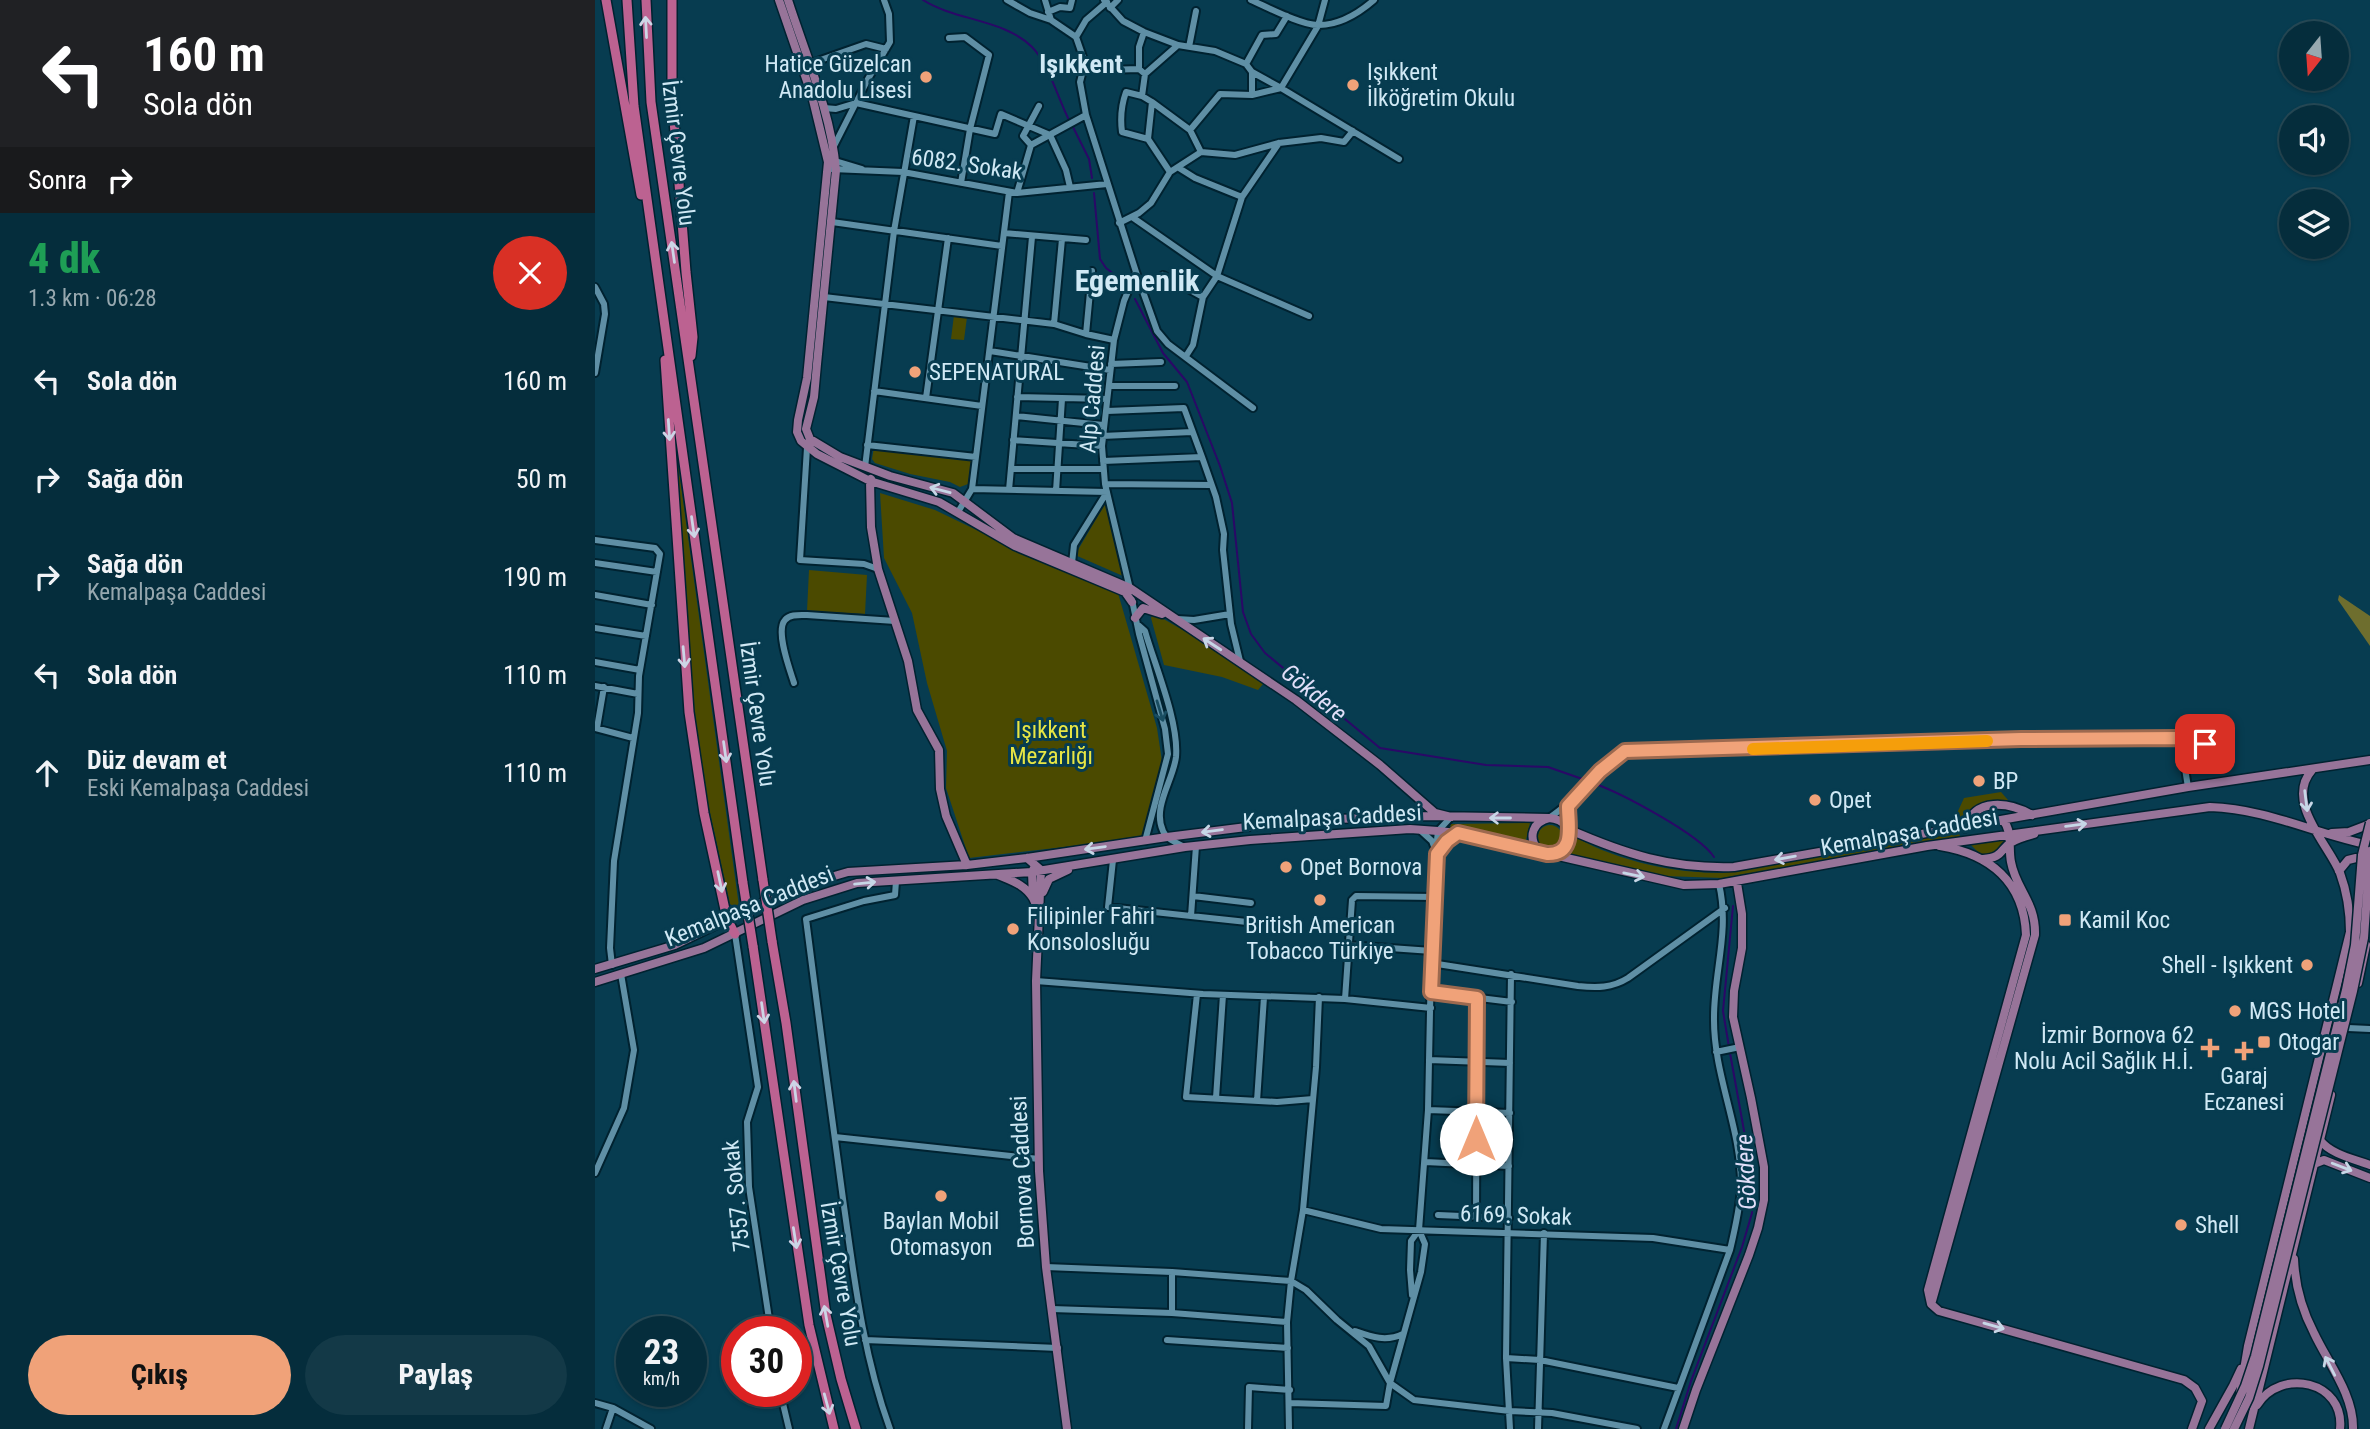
<!DOCTYPE html>
<html lang="tr">
<meta charset="utf-8">
<style>
body{margin:0;font-family:"Roboto Condensed",sans-serif;background:#133947;color:#f1f3f6;height:100vh;display:flex;flex-direction:column;font-size:26px;white-space:nowrap}
*{box-sizing:border-box;margin:0}
p{font-size:23px;color:#97a8af}
.icon{flex:none;width:38px;height:38px;fill:none;stroke:currentColor;stroke-width:2;stroke-linecap:round;stroke-linejoin:round}
.map{position:relative;flex:1;overflow:hidden}
.details{display:flex;flex-direction:column;background:#052d3c;width:595px}
.details>*{flex:none}
.top-card{background:#202124;color:#fff;overflow:hidden}
.needle{width:46px;rotate:197deg}
.fabs{position:absolute;left:1684px;top:21px;display:grid;gap:14px}
.fabs a{display:grid;place-items:center;width:70px;height:70px;border-radius:50%;background:#052d3c;box-shadow:0 2px 5px #0004,0 0 0 2px #264956;font-size:35px}
.speed{position:absolute;left:21px;top:1316px;display:flex;gap:14px;font-size:35px;font-weight:700;text-align:center}
.speed>*{display:grid;place-content:center;width:91px;height:91px;border-radius:50%;background:#052d3c;box-shadow:0 2px 5px #0004,0 0 0 2px #264956;line-height:1}
.speed small{font-size:18px;font-weight:400}
.speed .limit{border:10px solid #d22;background:#fff;color:#111}
.pin{position:absolute;display:grid;place-items:center;width:60px;height:60px;color:#fff;margin:-30px;border-radius:14px;box-shadow:0 4px 10px #0006}
.me{position:absolute;width:77px;margin:-38px;rotate:0deg;stroke-linejoin:round;filter:drop-shadow(0 0 5px #0008)}
.turn{display:flex;align-items:center;gap:24px;height:147px;padding:0 28px;font-size:32px}
.turn .icon{width:91px;height:91px;stroke-width:2.5}
.turn b{display:block;font-size:49px;line-height:60px}
.then{display:flex;align-items:center;height:66px;padding:0 28px;background:#0003;gap:14px;font-size:26px}
.round{display:grid;place-items:center;flex:none;width:74px;height:74px;border-radius:37px;background:#133947}
.headline{display:flex;align-items:center;justify-content:space-between;height:119px;padding:0 28px}
h1{font-size:42px;font-weight:800;line-height:52px;color:#1e9e55}
.action{display:flex;gap:14px;margin-top:auto;padding:14px 28px}
.action a{flex:1;height:80px;border-radius:42px;background:#f0a279;color:#111;font-size:28px;font-weight:800;line-height:80px;text-align:center}
.action a+a{background:#133947;color:#f1f3f6}
ul{padding:0;list-style:none}
li{display:flex;align-items:center;gap:21px;height:98px;padding:0 28px}
li div{flex:1}
li b{display:block;font-size:26px}
li em{font-style:normal}
main{display:flex;flex:1;min-height:0}
.map>svg:first-child{display:block}
.green{fill:#4b4a00}
.forest{fill:#6e6e2e}
.lines{fill:none;stroke-linecap:round;stroke-linejoin:round}
.stream{stroke:#2a0867;stroke-width:2}
.minor-casing{stroke:#002230;stroke-width:10}
.major-casing{stroke:#002230;stroke-width:11}
.highway-casing{stroke:#002230;stroke-width:12}
.minor{stroke:#5f8fa5;stroke-width:6}
.major{stroke:#977499;stroke-width:8}
.highway{stroke:#bc6291;stroke-width:9}
.major-bridge-casing{stroke:#002230;stroke-width:11;stroke-linecap:butt}
.highway-bridge-casing{stroke:#002230;stroke-width:12;stroke-linecap:butt}
.major-bridge{stroke:#977499;stroke-width:8}
.highway-bridge{stroke:#bc6291;stroke-width:9}
.oneway{stroke:#cdd5e6}
.oneway2{stroke:#c7d7e7}
.oneway3{stroke:#194d61}
.route-casing{stroke:#9c694f;stroke-width:18}
.route{stroke:#f0a279;stroke-width:12}
.slow{stroke:#f59e0b;stroke-width:12}
.poi-dot{fill:#f0a279;stroke:#073c50;stroke-width:2.5}
.labels{text-anchor:middle;stroke-width:6;stroke-linejoin:round;paint-order:stroke}
.poi-label{font-size:23px;fill:#d0e9f5;stroke:#073c50;text-anchor:start}
.street-label{font-size:23px;fill:#d0e9f5;stroke:#073c50}
.park-label{font-size:23px;fill:#e8e644;stroke:#073c50}
.water-label{font-size:24px;font-style:italic;fill:#e1dff9;stroke:#073c50}
.quarter-label{font-size:26px;font-weight:bold;fill:#d0e9f5;stroke:#073c50}
.district-label{font-size:30px;font-weight:bold;fill:#d0e9f5;stroke:#073c50}
</style>
<main>
<section class="details">
<div class="top-card">
<div class="turn"><svg class="icon" aria-label="left" viewBox="0 0 24 24"><path d="M17 20v-9H6M10 6l-5 5 5 5"/></svg><div><b>160 m</b>Sola dön</div></div>
<div class="then">Sonra<svg class="icon" aria-label="right" viewBox="0 0 24 24"><path d="M7 20v-9h11M14 6l5 5-5 5"/></svg></div>
</div>
<div class="headline"><div><h1>4 dk</h1><p>1.3 km · 06:28</p></div><a class="round" style="background:#d93025;color:#fff"><svg class="icon" aria-label="close" viewBox="0 0 24 24"><path d="M6 6l12 12M18 6L6 18"/></svg></a></div>
<ul>
<li><svg class="icon" aria-label="left" viewBox="0 0 24 24"><path d="M17 20v-9H6M10 6l-5 5 5 5"/></svg><div><b>Sola dön</b></div><em>160 m</em></li>
<li><svg class="icon" aria-label="right" viewBox="0 0 24 24"><path d="M7 20v-9h11M14 6l5 5-5 5"/></svg><div><b>Sağa dön</b></div><em>50 m</em></li>
<li><svg class="icon" aria-label="right" viewBox="0 0 24 24"><path d="M7 20v-9h11M14 6l5 5-5 5"/></svg><div><b>Sağa dön</b><p>Kemalpaşa Caddesi</p></div><em>190 m</em></li>
<li><svg class="icon" aria-label="left" viewBox="0 0 24 24"><path d="M17 20v-9H6M10 6l-5 5 5 5"/></svg><div><b>Sola dön</b></div><em>110 m</em></li>
<li><svg class="icon" aria-label="ahead" viewBox="0 0 24 24"><path d="M12 20V5M6 11l6-6 6 6"/></svg><div><b>Düz devam et</b><p>Eski Kemalpaşa Caddesi</p></div><em>110 m</em></li>
</ul>
<div class="action"><a>Çıkış</a><a>Paylaş</a></div>
</section>
<div class="map">
<svg width="1775" height="1429" viewBox="0 0 1775 1429">
<rect width="100%" height="100%" fill="#073c50"/>
<path class="green" d="M359 315 372 317 369 340 356 339Z
M279 447 377 459 373 484 365 487 355 482 315 474 280 463 277 459Z
M81 450 144 906 140 907 135 904 112 799 95 684Z
M285 493 340 510 458 567 523 593 562 728 568 768 548 838 374 858 351 788 352 751 332 683 317 613 289 558Z
M511 502 528 576 480 555Z
M214 570 272 575 270 614 212 611Z
M558 613 616 646 668 684 663 690 627 677 569 665 556 618Z
M1406 792 1413 800 1409 803 1404 802 1369 821 1358 822 1369 798Z
M935 823 930 844 855 827 856 824Z
M943 837a12 12 0 1 1 24 0a12 12 0 1 1-24 0Z
M1364 832 1365 837 1127 878 1068 876 975 854 982 838C1026 862 1079 873 1128 873Z
M1410 839C1407 851 1397 857 1385 854L1375 844Z"/>
<path class="forest" d="M1744 595 1775 616V646L1743 600Z"/>
<g class="lines">
<path class="stream" d="M328 0C361 21 409 19 437 47 454 64 463 99 474 120
M477 125 494 159 497 178
M499 193 505 259 511 268 529 282
M540 299 568 353 592 382 625 466 637 503 648 612 656 634 670 653 785 748 891 765 953 767 993 781
M998 783C1026 793 1104 834 1119 857
M1134 1047 1128 1011 1138 906
M1081 1429 1096 1381 1147 1247 1157 1213 1155 1164 1135 1053"/>
<defs>
<path id="minor" d="M412 0 435 13 456 20
M450 0 456 20 481 37 490 63
M509 0 528 21 549 32 583 45
M656 0C672 7 708 26 724 25 745 25 764 13 779 0
M515 8 523 0
M453 12 465 7 475 8 477 0
M481 37 491 20 512 2
M354 38 370 37 394 55 375 129 366 183
M594 47 601 11
M214 64 271 44 291 49
M651 64 667 35 681 34 692 16
M544 69V47L549 32
M550 74 547 96 557 102 553 139 575 172
M657 95V72
M547 96 531 92C526 106 525 117 527 132L553 139
M557 102 595 130 606 152
M229 108 241 109 261 103 400 134 406 114 455 135 471 170 475 187
M595 130 625 94 657 95 686 88 723 26 730 0
M436 145 491 115
M239 146 273 79 295 42 294 14 289 0
M237 160 267 169
M584 168 600 178 647 197
M237 169 308 172 422 193 512 184
M422 193 436 145 428 136 444 106
M537 217 622 276 714 316
M237 222 407 246
M524 223 544 213 556 203 575 172 606 152 640 155 684 143 726 138 749 142 758 131
M409 233 491 240
M541 272 562 331 573 344 658 408
M568 275 608 297
M0 287 9 304 10 314 0 373
M229 297 459 324 491 334 519 340
M459 324 467 239
M491 334 497 271
M395 351 515 370
M591 356 598 345 608 297 622 276 647 197 684 143
M516 364 566 362
M514 386H580
M279 391 387 406
M422 397 512 399
M331 398 353 238
M512 411 589 408 607 457
M421 416 508 425
M507 436 597 432
M418 440 507 446
M272 445 381 457
M212 448 205 560 269 564 283 569
M508 461 607 457 621 497 629 534 628 550 636 624 645 661
M270 467 299 231 319 116
M416 469H508
M510 484 615 485
M377 489 512 492 479 545 477 563
M414 490 437 237
M461 491 467 399
M363 512 377 489 414 192
M0 540 60 548 65 554 44 676 43 713 19 861 15 948 17 965
M0 563 62 572
M535 589 510 484 507 446 519 340 529 301 541 272 491 115 485 82 490 63 511 70 544 69 550 74 583 45 620 51 651 64 657 72 686 88 804 159
M0 595 57 605
M537 600 544 634 570 729 573 754 550 841
M582 619 599 620 635 614
M542 624 550 631C560 666 584 722 581 757 578 781 557 807 568 831 571 839 582 843 589 847
M0 628 51 636
M0 662 45 670
M199 683C195 670 180 631 190 620 195 614 204 615 212 615L300 621
M0 686 43 694
M0 728 38 738
M2 728 9 687
M1585 738 1593 787
M973 805V828
M954 818C982 799 1004 773 1030 752L1426 739 1585 738C1603 742 1618 747 1634 735
M826 831 837 841 840 849
M601 846 596 916 652 922
M843 853 852 841 863 833
M518 860 513 907 596 916
M598 896 656 903
M140 934 163 1087 152 1122 154 1187 176 1332
M753 945 837 951
M836 963 983 986C1002 988 1017 988 1033 978L1130 908
M441 981 608 994 750 999 836 1008
M836 992 917 1002
M602 994 591 1097 682 1102 718 1099
M750 999 757 900 761 896 840 897
M1753 1028 1775 1029
M1121 1052 1145 1047
M834 1060 915 1063
M621 1098 628 995
M662 1101 669 997
M833 1110 915 1113
M240 1137 444 1159
M830 1162 914 1166
M0 1173 29 1108 39 1050 26 974
M708 1210 786 1229 1058 1238 1135 1250
M843 1215 914 1218
M881 1217 882 998
M451 1267 577 1272 696 1281 711 1290 742 1320 774 1346 795 1383 819 1400 915 1411 957 1413 1042 1429
M817 1295 815 1270 816 1241 824 1230
M457 1309 577 1313 692 1322
M577 1313V1272
M760 1331C777 1337 791 1342 808 1334
M270 1340 463 1348
M572 1340 693 1348
M911 1358 945 1360 1083 1388
M185 1391 194 1429
M0 1403 18 1408 56 1429
M695 1403 791 1406 795 1383 826 1272 830 1244 824 1230 833 1110 836 963 842 840 843 831 856 817
M11 1429 18 1408
M295 1429C268 1355 259 1277 248 1199 235 1106 223 1012 211 919L269 901 300 895 301 881
M653 1429 654 1387 695 1390
M694 1429 692 1322 696 1281 708 1210 721 1067 724 997
M915 1429 911 1358 916 974
M943 1429 949 1233
M1069 1429 1135 1250C1140 1229 1145 1208 1146 1187 1147 1129 1118 1075 1119 1017 1119 971 1135 931 1124 884"/>
<path id="major" d="M184 0 217 96 233 162 212 378 203 420 202 432 206 441 222 454 275 481 344 502 420 546 530 592 537 602
M193 0C211 56 236 112 241 170L222 364 219 397 211 429 215 439 245 457 295 476 358 493 418 538 535 588 701 700 785 765 840 813 856 817
M276 479 275 481 276 527 283 569 313 661 322 710 344 750 345 789 351 816 372 865
M540 618 548 608 567 614
M1370 828C1380 797 1414 802 1437 815
M973 829C1030 854 1076 869 1139 867L1593 787 1775 760
M1737 833 1754 832 1775 824
M1345 846C1395 854 1429 882 1431 935L1333 1290 1336 1304 1344 1311 1589 1380 1600 1388 1607 1401 1597 1429
M432 858 446 870 441 981 444 1171 451 1267 472 1429
M1388 859C1409 858 1405 848 1417 842 1424 838 1432 836 1439 834
M439 868 437 872 438 898 443 909
M1744 871 1753 860 1761 858 1771 861
M403 875C417 881 429 884 438 898
M448 892 454 879 473 870
M0 969 80 945 195 889 253 872 372 865 432 858 572 837 707 820 838 816 954 818C970 819 978 831 972 846L958 855 942 849C933 836 938 822 954 818
M0 982 109 948 208 900 262 883 437 872 590 847 655 840 815 829 843 831 863 833 1089 885 1124 884 1332 846 1615 807C1673 809 1720 834 1775 845
M1763 983 1771 945
M1725 1140C1735 1154 1759 1159 1775 1165
M1719 1164 1729 1160 1775 1178
M1699 1259C1700 1284 1707 1310 1719 1333 1733 1363 1759 1395 1758 1429
M1337 1301 1440 935C1441 902 1421 890 1416 862 1413 847 1418 832 1408 820
M1662 1405C1686 1367 1750 1381 1745 1429
M1640 1424 1653 1346 1755 932C1755 912 1752 892 1745 873 1734 845 1689 802 1717 770
M1088 1429 1101 1390 1154 1255 1163 1228 1169 1200V1167L1156 1098 1138 1017 1139 991 1147 948V914L1142 883
M1614 1429 1638 1386 1646 1369
M1654 1429 1736 1095"/>
<path id="highway" d="M11 0 46 195
M32 0 39 106 148 883
M51 0 56 102 168 880
M77 0V95L91 272 98 337 96 356
M70 360 94 712 109 813 132 919 140 934
M177 941 191 1023 231 1315 246 1379 261 1429
M158 946 214 1325 239 1429"/>
</defs>
<use href="#minor" class="minor-casing"/>
<use href="#major" class="major-casing"/>
<use href="#highway" class="highway-casing"/>
<use href="#minor" class="minor"/>
<use href="#major" class="major"/>
<use href="#highway" class="highway"/>
<defs>
<path id="major-bridge" d="M1630 1429 1650 1386 1660 1356 1751 990 1760 945 1767 855 1775 823
M1639 1429 1654 1398 1664 1366 1758 991 1769 938 1775 851"/>
<path id="highway-bridge" d="M168 880 177 941
M148 883 158 946"/>
</defs>
<use href="#major-bridge" class="major-bridge-casing"/>
<use href="#highway-bridge" class="highway-bridge-casing"/>
<use href="#major-bridge" class="major-bridge"/>
<use href="#highway-bridge" class="highway-bridge"/>
</g>
<defs><path id="oneway-shaft" d="M-6 0H5M1.5-3L5.5 0L1.5 3" fill="none" stroke-width="1.6" stroke-linecap="round" stroke-linejoin="round" transform="scale(1.75)"/></defs>
<g class="oneway">
<use href="#oneway-shaft" transform="translate(51 27) rotate(-93)"/>
<use href="#oneway-shaft" transform="translate(78 252) rotate(-98)"/>
<use href="#oneway-shaft" transform="translate(74 430) rotate(86)"/>
<use href="#oneway-shaft" transform="translate(98 527) rotate(82)"/>
<use href="#oneway-shaft" transform="translate(89 657) rotate(85)"/>
<use href="#oneway-shaft" transform="translate(130 752) rotate(82)"/>
<use href="#oneway-shaft" transform="translate(125 882) rotate(78)"/>
<use href="#oneway-shaft" transform="translate(168 1013) rotate(82)"/>
<use href="#oneway-shaft" transform="translate(200 1091) rotate(-97)"/>
<use href="#oneway-shaft" transform="translate(200 1238) rotate(81)"/>
<use href="#oneway-shaft" transform="translate(231 1316) rotate(-100)"/>
<use href="#oneway-shaft" transform="translate(232 1404) rotate(75)"/>
</g>
<g class="oneway2">
<use href="#oneway-shaft" transform="translate(345 490) rotate(-165)"/>
<use href="#oneway-shaft" transform="translate(617 644) rotate(-147)"/>
<use href="#oneway-shaft" transform="translate(1711 801) rotate(83)"/>
<use href="#oneway-shaft" transform="translate(905 818) rotate(-180)"/>
<use href="#oneway-shaft" transform="translate(1481 825) rotate(-7)"/>
<use href="#oneway-shaft" transform="translate(617 831) rotate(173)"/>
<use href="#oneway-shaft" transform="translate(500 848) rotate(172)"/>
<use href="#oneway-shaft" transform="translate(1190 858) rotate(170)"/>
<use href="#oneway-shaft" transform="translate(1039 875) rotate(12)"/>
<use href="#oneway-shaft" transform="translate(270 883) rotate(-6)"/>
<use href="#oneway-shaft" transform="translate(1747 1167) rotate(21)"/>
<use href="#oneway-shaft" transform="translate(1399 1326) rotate(16)"/>
<use href="#oneway-shaft" transform="translate(1735 1366) rotate(-117)"/>
</g>
<use class="oneway3" href="#oneway-shaft" transform="translate(565 711) rotate(73)"/>
<g class="lines">
<defs>
<path id="route" d="M881 1139 882 998 836 992 842 854 852 841 863 833 952 854C981 855 973 825 973 806L1005 771 1030 751 1426 739 1585 738 1610 744"/>
</defs>
<use href="#route" class="route-casing"/>
<use href="#route" class="route"/>
<path class="slow" d="M1158 749 1392 741"/>
</g>
<g class="poi-dot">
<circle cx="331" cy="77" r="7"/>
<circle cx="758" cy="85" r="7"/>
<circle cx="320" cy="372" r="7"/>
<circle cx="1384" cy="781" r="7"/>
<circle cx="1220" cy="800" r="7"/>
<circle cx="691" cy="867" r="7"/>
<circle cx="725" cy="900" r="7"/>
<rect x="1463" y="913" width="14" height="14" rx="3.5"/>
<circle cx="418" cy="929" r="7"/>
<circle cx="1712" cy="965" r="7"/>
<circle cx="1640" cy="1011" r="7"/>
<rect x="1662" y="1035" width="14" height="14" rx="3.5"/>
<path d="M1611.5 1037.5h7v7h7v7h-7v7h-7v-7h-7v-7h7z"/>
<path d="M1645.5 1040.5h7v7h7v7h-7v7h-7v-7h-7v-7h7z"/>
<circle cx="346" cy="1196" r="7"/>
<circle cx="1586" cy="1225" r="7"/>
</g>
<g class="labels">
<g class="poi-label">
<text x="317" y="72" text-anchor="end">Hatice Güzelcan<tspan x="317" dy="26">Anadolu Lisesi</tspan></text>
<text x="772" y="80">Işıkkent<tspan x="772" dy="26">İlköğretim Okulu</tspan></text>
<text x="334" y="380">SEPENATURAL</text>
<text x="1398" y="789">BP</text>
<text x="1234" y="808">Opet</text>
<text x="705" y="875">Opet Bornova</text>
<text x="432" y="924">Filipinler Fahri<tspan x="432" dy="26">Konsolosluğu</tspan></text>
<text x="1484" y="928">Kamil Koc</text>
<text x="725" y="933" text-anchor="middle">British American<tspan x="725" dy="26">Tobacco Türkiye</tspan></text>
<text x="1698" y="973" text-anchor="end">Shell - Işıkkent</text>
<text x="1654" y="1019">MGS Hotel</text>
<text x="1599" y="1043" text-anchor="end">İzmir Bornova 62<tspan x="1599" dy="26">Nolu Acil Sağlık H.İ.</tspan></text>
<text x="1683" y="1050">Otogar</text>
<text x="1649" y="1084" text-anchor="middle">Garaj<tspan x="1649" dy="26">Eczanesi</tspan></text>
<text x="346" y="1229" text-anchor="middle">Baylan Mobil<tspan x="346" dy="26">Otomasyon</tspan></text>
<text x="1600" y="1233">Shell</text>
</g>
<g class="street-label">
<text transform="translate(84 153) rotate(83)" y="8">İzmir Çevre Yolu</text>
<text transform="translate(372 164) rotate(8)" y="8">6082. Sokak</text>
<text transform="translate(497 399) rotate(-85)" y="8">Alp Caddesi</text>
<text transform="translate(163 714) rotate(82)" y="8">İzmir Çevre Yolu</text>
<text transform="translate(737 817) rotate(-3)" y="8">Kemalpaşa Caddesi</text>
<text transform="translate(1314 832) rotate(-10)" y="8">Kemalpaşa Caddesi</text>
<text transform="translate(154 906) rotate(-22)" y="8">Kemalpaşa Caddesi</text>
<text transform="translate(427 1172) rotate(-93)" y="8">Bornova Caddesi</text>
<text transform="translate(141 1196) rotate(-96)" y="8">7557. Sokak</text>
<text transform="translate(921 1215) rotate(2)" y="8">6169. Sokak</text>
<text transform="translate(246 1274) rotate(80)" y="8">İzmir Çevre Yolu</text>
</g>
<g class="park-label">
<text x="456" y="738">Işıkkent<tspan x="456" dy="26">Mezarlığı</tspan></text>
</g>
<g class="water-label">
<text transform="translate(719 693) rotate(39)" y="8">Gökdere</text>
<text transform="translate(1151 1172) rotate(-93)" y="8">Gökdere</text>
</g>
<g class="quarter-label">
<text x="486" y="73">Işıkkent</text>
</g>
<g class="district-label">
<text x="542" y="291">Egemenlik</text>
</g>
</g>
</svg>
<div class="fabs">
<a><svg class="needle" viewBox="-14 -14 28 28"><path d="M0-13l5 13h-10z" fill="#e53935"/><path d="M0 13l5-13h-10z" fill="#97a8af"/></svg></a>
<a><svg class="icon" aria-label="sound" viewBox="0 0 24 24"><path d="M4 9h4l5-4v14l-5-4H4zM17 9q2 3 0 6"/></svg></a>
<a><svg class="icon" aria-label="layers" viewBox="0 0 24 24"><path d="M12 4l9 5-9 5-9-5zM3 14l9 5 9-5"/></svg></a>
</div>
<div class="speed"><div>23<small>km/h</small></div><div class="limit">30</div></div>
<div class="pin" style="left:1610px;top:744px;background:#d93025"><svg class="icon" aria-label="arrive" viewBox="0 0 24 24"><path d="M6 21V4h12l-3 4 3 4H6"/></svg></div>
<svg class="me" style="left:881px;top:1139px" viewBox="-20 -20 40 40"><circle r="19" fill="#fff"/><path d="M0-13L10 11 0 6-10 11z" fill="#f0a279"/></svg>
</div>
</main>
